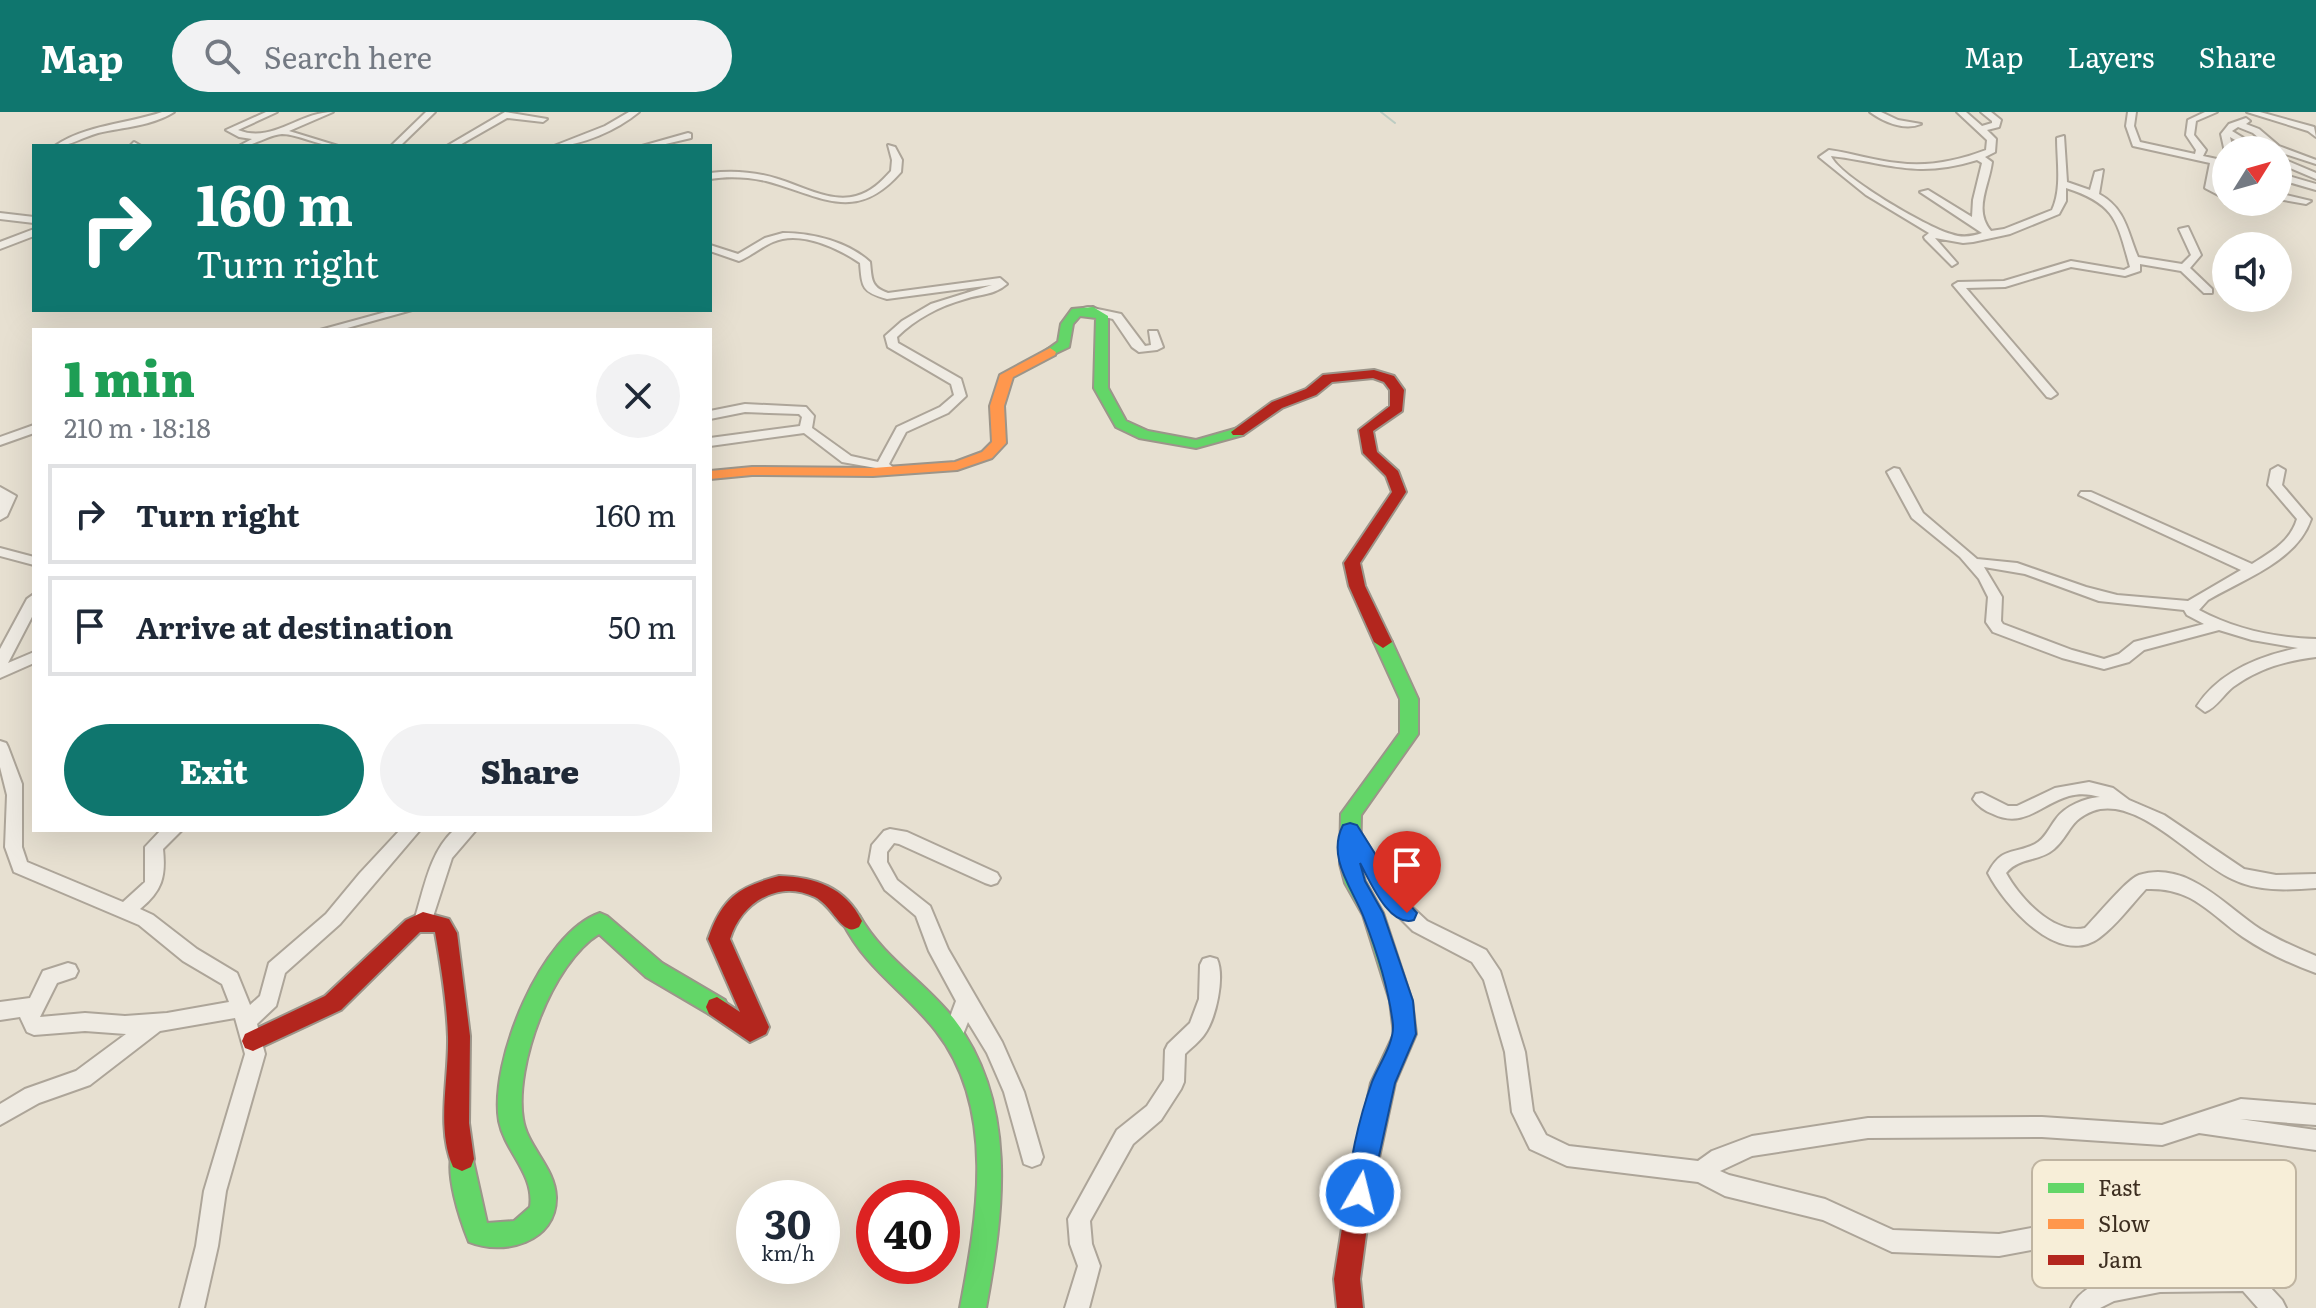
<!DOCTYPE html>
<meta charset="utf-8">
<style>
body{margin:0;font-family:Literata,serif;background:#f2f2f3;color:#1f2937;height:100vh;display:flex;flex-direction:column;font-size:30px;white-space:nowrap}
*{box-sizing:border-box;margin:0}
p{font-size:26px;color:#747a83}
.icon{flex:none;width:44px;height:44px;fill:none;stroke:currentColor;stroke-width:2;stroke-linecap:round;stroke-linejoin:round}
.map{position:relative;flex:1;overflow:hidden}
.drawer{position:absolute;left:32px;top:216px;width:680px;height:504px;display:flex;flex-direction:column;background:#fff;border-radius:0px;box-shadow:0 8px 32px #0002}
.drawer>*{flex:none}
.hud{position:absolute;left:32px;top:32px;width:680px;height:168px;border-radius:0px;box-shadow:0 8px 32px #0002;background:#0f766e;color:#fff;overflow:hidden}
.needle{width:52px;rotate:53deg}
.buttons{position:absolute;left:2212px;top:24px;display:grid;gap:16px}
.buttons a{display:grid;place-items:center;width:80px;height:80px;border-radius:50%;background:#fff;box-shadow:0 8px 32px #0002;font-size:40px}
.speed{position:absolute;left:736px;top:1068px;display:flex;gap:16px;font-size:40px;font-weight:700;text-align:center}
.speed>*{display:grid;place-content:center;width:104px;height:104px;border-radius:50%;background:#fff;box-shadow:0 8px 32px #0002;line-height:1}
.speed small{font-size:20px;font-weight:400}
.speed .limit{border:12px solid #d22;background:#fff;color:#111}
.pin{position:absolute;display:grid;place-items:center;width:68px;height:68px;color:#fff;margin:-82px -34px;border-radius:50% 50% 50% 0;rotate:-45deg;box-shadow:0 0 8px #0007}
.pin .icon{rotate:45deg}
.me{position:absolute;width:88px;margin:-44px;rotate:8deg;stroke-linejoin:round;filter:drop-shadow(0 0 6px #0008)}
.turn{display:flex;align-items:center;gap:28px;height:168px;padding:0 32px;font-size:36px}
.turn .icon{width:104px;height:104px;stroke-width:2.5}
.turn b{display:block;font-size:56px;line-height:68px}
.round{display:grid;place-items:center;flex:none;width:84px;height:84px;border-radius:42px;background:#f2f2f3}
.overview{display:flex;align-items:center;justify-content:space-between;height:136px;padding:0 32px}
h1{font-size:48px;font-weight:800;line-height:60px;color:#1e9e55}
.action{display:flex;gap:16px;margin-top:auto;padding:16px 32px}
.action a{flex:1;height:92px;border-radius:48px;background:#0f766e;color:#fff;font-size:32px;font-weight:800;line-height:92px;text-align:center}
.action a+a{background:#f2f2f3;color:#1f2937}
ul{padding:0;list-style:none}
li{display:flex;align-items:center;gap:24px;height:100px;margin:0 16px 12px;padding:0 16px;border:4px solid #e0e1e3;border-radius:0px}
li div{flex:1}
li b{display:block;font-size:30px}
li em{font-style:normal}
header{display:flex;align-items:center;gap:48px;box-sizing:border-box;height:112px;padding:0 40px;background:#0f766e;color:#fff}
header strong{font-size:38px}
nav{display:flex;gap:44px;margin-inline-start:auto;font-size:28px}
.search{width:560px;height:72px;background:#f2f2f3;display:flex;align-items:center;gap:20px;box-sizing:border-box;padding:0 28px;border-radius:44px;color:#747a83;font-size:30px}
.map>svg:first-child{display:block}
.lines{fill:none;stroke-linecap:round;stroke-linejoin:round}
.stream{stroke:#bcccc2;stroke-width:2}
.street-casing{stroke:#ada599;stroke-width:4}
.fast-casing{stroke:#9c958a;stroke-width:4}
.slow-casing{stroke:#9c958a;stroke-width:4}
.jam-casing{stroke:#9c958a;stroke-width:4}
.street{fill:#efebe3;fill-rule:evenodd}
.fast{fill:#63d668;fill-rule:evenodd}
.slow{fill:#ff974d;fill-rule:evenodd}
.jam{fill:#b3261e;fill-rule:evenodd}
.route{fill:#1a73e8;stroke:#114b97;stroke-width:2}
.key{fill:#f7eed8;stroke:#bfb4a1;stroke-width:2}
.key-label{font-size:22px;fill:#3d2e20}
</style>
<header>
<strong>Map</strong>
<div class="search"><svg class="icon" aria-label="search" viewBox="0 0 24 24"><circle cx="10" cy="10" r="6"/><path d="M15 15l6 6"/></svg>Search here</div>
<nav><a>Map</a><a>Layers</a><a>Share</a></nav>
</header>
<div class="map">
<svg width="2316" height="1196" viewBox="0 0 2316 1196">
<rect width="100%" height="100%" fill="#e7e0d1"/>
<g class="lines">
<path class="stream" d="M1381 0 1395 11"/>
<defs>
<path id="street" d="M162 0H174C152 14 124 15 98 21 83 25 71 34 55 34 85 13 127 12 162 0Z
M266 0H277L238 18C272 32 299 0 333 0L289 19 338 34C318 34 298 22 282 22 268 23 255 34 239 34L252 27 239 25 226 18Z
M426 0H435L400 34H391Z
M505 0 547 7 543 10 507 6 458 34H447Z
M629 0H639C617 18 582 34 554 34L605 14Z
M1870 0H1881L1898 8 1921 12C1904 19 1884 10 1870 0Z
M1957 0H1966L1982 14 1992 11V9L1981 0H1991L2001 8 1999 15 1987 18 1996 27 1995 40 1985 45 1992 50C1989 74 1973 98 1991 119L2004 117 2052 98C2062 77 2057 49 2057 26L2064 24 2067 70 2090 78 2095 60 2103 58 2099 82C2126 97 2127 119 2138 145L2182 152 2191 143 2179 117 2188 115 2201 143 2190 156 2212 177V181H2204L2181 159 2140 152V159L2125 164 2071 155 2005 175 1966 176 2057 282 2051 286 2047 285 1953 173 1958 170 2004 169 2071 149 2124 158 2130 155C2117 109 2116 92 2066 76V89L2059 102 2010 122 1973 130 1963 131 1935 126 1957 151 1952 154 1925 127 1924 125 1929 121 1866 83 1819 45 1829 38C1852 41 1875 49 1898 51 1928 55 1957 49 1986 38L1987 28ZM1831 44C1890 51 1915 67 1977 48L1982 51 1973 88 1972 105 1928 78 1920 80 1982 121C1971 125 1962 126 1951 122 1926 115 1839 64 1831 44Z
M2128 0H2136L2134 14 2140 30 2195 42 2196 38 2186 23 2188 8 2205 0H2217L2196 9 2194 23 2206 38 2203 44 2226 49V55L2219 53 2215 75 2226 80V87L2205 76 2210 51 2133 34 2126 14Z
M2247 0H2260L2314 15 2316 25 2308 19Z
M2246 6 2250 9 2246 12 2259 17 2279 34 2316 48V52L2273 38 2253 21 2238 15 2232 19 2263 38H2252L2230 25 2233 38 2225 40 2221 22 2229 12Z
M688 21 691 22V26L657 34H642Z
M134 30 141 34H130Z
M888 33 895 35 902 48 901 60C855 113 820 83 766 69 747 65 729 64 710 67V61C733 58 756 60 778 67 802 74 830 91 856 84 871 80 881 70 891 59L892 48Z
M2278 45 2316 61V67L2278 51Z
M2278 61 2316 72V78L2278 67Z
M2278 81 2311 89 2306 92 2278 87Z
M2234 90H2247L2253 94 2248 97Z
M0 101 34 105V111L0 107Z
M34 117V124L0 137V130Z
M783 121C813 121 848 130 870 150 872 166 870 175 888 181L1000 166 1007 172C995 183 980 182 965 187 940 194 915 207 897 225L898 231 961 267 966 284 948 301 906 320 889 352 894 356 893 359 842 350 804 321 710 334V326L800 314 802 305 799 302 745 300 710 307V299L745 292 806 295 814 304 812 316 851 344 878 350 897 315 940 295 954 283 951 272 888 235 885 224 902 209 931 192 992 173 887 187C862 180 862 176 860 151 838 136 800 118 773 130 761 135 751 144 739 149L710 139V133L738 142 765 126Z
M1088 195 1121 202 1145 234 1151 233 1149 219H1157L1163 235 1157 238 1139 240 1132 235 1113 207 1084 200V196Z
M393 198H412L340 218H320Z
M34 313V321L0 333V325Z
M2278 354 2285 358 2282 373 2311 407C2297 449 2244 467 2208 488L2199 498C2234 517 2276 526 2316 527V545C2285 549 2259 556 2233 575 2224 582 2216 596 2205 600L2197 594C2219 560 2259 544 2298 536L2252 528 2219 518 2144 538 2129 550 2104 557 2062 546 1993 520 1986 510 1988 485 1979 467 1960 445 1912 406 1887 360 1894 356 1899 357 1923 401 1977 447 2017 451 2086 475 2117 483 2188 489 2241 458 2079 383 2081 380H2091L2252 452C2271 440 2290 430 2297 407L2268 373 2271 358ZM1984 455 2025 462 2099 489 2184 498 2187 503 2204 512 2134 530 2119 542 2104 547 2072 538 2003 512 2001 509 2002 485Z
M0 375 16 384 7 404 0 408Z
M0 436 34 445V453L0 444Z
M34 482V501L8 551 34 540V551L0 566V537L27 487Z
M0 629 6 631 8 635 22 672V735L27 750 123 790 145 770V735L161 718H182L163 737C166 765 162 779 140 797L153 803 197 837 237 861 250 893 260 884 269 851 326 802 360 761 400 718H420L340 812 285 861 276 894 257 912 265 942 226 1079 218 1134 204 1196H180L196 1134 204 1079 245 942 235 906 160 919 90 973 39 991 0 1013V992L25 977 76 959 126 922 85 919 34 923 27 920 20 905 0 908V890L30 886 43 859 68 851 75 853 78 859 75 865 57 871 40 905 85 901 125 904 167 901 229 890 222 872 183 849 139 813 14 760 5 735 7 683 0 655Z
M2089 670 2113 676 2129 688 2164 703 2244 757 2276 763 2316 762V776C2288 778 2258 780 2232 767 2193 749 2138 683 2093 699 2069 708 2070 723 2054 737 2039 750 2019 745 2006 761 2020 786 2053 823 2085 816 2096 805 2127 767 2139 763 2187 748 2225 794 2260 817 2278 828 2297 836 2316 844V861C2291 852 2265 840 2243 825 2209 801 2192 775 2146 777 2131 793 2116 814 2099 826 2058 856 2004 792 1988 761 2002 734 2013 743 2035 732 2045 727 2049 716 2056 707 2065 694 2085 686 2100 685 2090 682 2080 681 2069 684 2041 692 2024 717 1993 702 1985 699 1978 694 1973 687L1976 682 1982 681 2008 694H2017L2055 676Z
M1351 713 1357 715 1400 784 1427 809 1486 838 1500 859 1525 940 1533 999 1546 1023 1569 1034 1698 1049 1712 1039 1752 1024 1868 1006 2042 1005 2162 1013 2241 987 2316 993V1013L2240 1007 2316 1018V1038L2199 1021 2162 1033 2042 1025 1868 1026 1752 1044 1720 1059 1729 1063 1825 1087 1893 1118 1999 1122 2069 1109 2160 1114 2190 1119 2225 1133 2256 1160 2282 1188 2286 1196H2258L2243 1179 2160 1180 2114 1189 2100 1196H2071C2088 1155 2178 1155 2216 1155L2209 1149 2190 1141 2160 1136 2069 1131 1999 1144 1892 1140 1823 1108 1725 1084 1698 1070 1567 1054 1530 1037 1512 1000 1505 940 1484 868 1472 850 1413 819 1388 794 1342 720 1345 715Z
M890 717 907 720 997 761 1000 766 997 771 991 773 985 771 899 732 894 731 887 740V750L897 768 930 794 948 837 1002 930 1024 980 1043 1045 1040 1052 1032 1055 1024 1052 1004 980 987 941 968 910 960 930 953 933 946 930 943 924 956 889 929 839 916 804 885 778 869 750 872 733 884 719Z
M454 718H476L452 746 430 814 423 817 416 814 414 809C424 778 429 741 454 718Z
M1210 845 1217 847C1225 865 1216 907 1204 923 1199 930 1191 936 1185 942L1184 970 1181 977 1161 1008 1133 1032 1090 1109 1092 1132 1100 1154 1089 1196H1065L1078 1154 1070 1132 1068 1107 1117 1018 1147 994 1164 968 1165 938 1168 932 1190 911 1199 887 1200 853 1203 847Z"/>
<path id="fast" d="M1093 195 1108 204V276L1126 309 1148 319 1196 328 1238 316 1243 317V323L1196 336 1139 326 1116 315 1094 276 1096 206 1080 204 1073 212 1069 235 1050 244 1044 240 1058 230 1061 212 1072 197Z
M1383 524 1392 530 1418 587V622L1361 703 1360 752 1365 769 1383 801 1412 889 1416 922 1395 971 1372 1078 1369 1086 1360 1090 1351 1086 1348 1078 1371 971 1394 922 1390 889 1363 803 1345 771 1340 752 1341 702 1400 621V587L1374 530Z
M852 800 859 803C883 846 924 869 954 907 1018 991 1004 1099 986 1196H960C977 1107 997 997 936 919 904 878 867 859 842 809L845 803Z
M600 801 607 804 662 851 725 888 728 895 725 902 717 905 709 902 646 865 599 822C552 851 514 954 523 1007 527 1035 555 1055 556 1085 557 1131 503 1144 469 1130 460 1108 444 1060 453 1039L462 1035 471 1039 487 1111 514 1109 530 1095C535 1062 505 1040 499 1009 489 950 541 821 600 801Z"/>
<path id="slow" d="M1050 236 1056 240 1055 243 1013 265 1004 294 1006 331 992 346 957 358 873 364 752 363 710 367V359L752 355 873 356 955 350 982 340 992 330 990 294 1000 263Z"/>
<path id="jam" d="M1374 258 1394 264 1404 278 1402 299 1373 319 1377 340 1398 359 1406 380 1360 451 1365 474 1392 530 1383 536 1374 530 1349 474 1344 451 1392 380 1386 364 1363 341 1359 318 1390 294V278L1384 270 1373 266 1332 270 1316 283 1282 296 1243 323H1233L1231 320 1272 290 1306 277 1323 263Z
M779 764C815 765 845 775 862 809L859 815C854 817 853 819 847 816 837 811 830 793 815 785 778 767 741 791 730 827L769 915 766 922 750 930 709 902 706 895 709 888 717 885 740 900 708 827C722 786 738 775 779 764Z
M423 800 449 807 457 821 470 924 469 1011 474 1047 471 1055 462 1059 453 1055C436 1016 449 967 448 925 447 891 441 854 435 820H420L341 898 253 939 245 936 242 929 245 922 325 884 406 808Z
M1360 1066 1369 1070 1372 1078 1360 1167 1363 1196H1337L1334 1167 1348 1078 1351 1070Z"/>
</defs>
<use href="#street" class="street-casing"/>
<use href="#fast" class="fast-casing"/>
<use href="#slow" class="slow-casing"/>
<use href="#jam" class="jam-casing"/>
<use href="#street" class="street"/>
<use href="#fast" class="fast"/>
<use href="#slow" class="slow"/>
<use href="#jam" class="jam"/>
</g>
<path class="route" d="M1350 711 1357 713 1401 783 1417 801 1414 808C1389 816 1370 769 1360 751L1365 769 1383 801 1413 889 1416 922 1395 971 1369 1090 1360 1094 1352 1090C1342 1067 1363 995 1372 970 1379 952 1394 932 1393 913 1389 877 1377 840 1364 806 1353 777 1326 746 1343 713Z"/>
<rect x="2032" y="1048" width="264" height="128" rx="12" class="key"/>
<rect x="2048" y="1071" width="36" height="10" fill="#63d668"/>
<rect x="2048" y="1107" width="36" height="10" fill="#ff974d"/>
<rect x="2048" y="1143" width="36" height="10" fill="#b3261e"/>
<g class="key-label">
<text x="2098" y="1084">Fast</text>
<text x="2098" y="1120">Slow</text>
<text x="2098" y="1156">Jam</text>
</g>
</svg>
<div class="buttons">
<a><svg class="needle" viewBox="-14 -14 28 28"><path d="M0-13l5 13h-10z" fill="#e53935"/><path d="M0 13l5-13h-10z" fill="#747a83"/></svg></a>
<a><svg class="icon" aria-label="sound" viewBox="0 0 24 24"><path d="M4 9h4l5-4v14l-5-4H4zM17 9q2 3 0 6"/></svg></a>
</div>
<div class="speed"><div>30<small>km/h</small></div><div class="limit">40</div></div>
<div class="pin" style="left:1407px;top:801px;background:#d93025"><svg class="icon" aria-label="arrive" viewBox="0 0 24 24"><path d="M6 21V4h12l-3 4 3 4H6"/></svg></div>
<svg class="me" style="left:1360px;top:1081px" viewBox="-20 -20 40 40"><circle r="17" fill="#1a73e8" stroke="#fff" stroke-width="3"/><path d="M0-11L8 9 0 5-8 9z" fill="#fff"/></svg>
<div class="hud">
<div class="turn"><svg class="icon" aria-label="right" viewBox="0 0 24 24"><path d="M7 20v-9h11M14 6l5 5-5 5"/></svg><div><b>160 m</b>Turn right</div></div>
</div>
<section class="drawer">
<div class="overview"><div><h1>1 min</h1><p>210 m · 18:18</p></div><a class="round"><svg class="icon" aria-label="close" viewBox="0 0 24 24"><path d="M6 6l12 12M18 6L6 18"/></svg></a></div>
<ul>
<li><svg class="icon" aria-label="right" viewBox="0 0 24 24"><path d="M7 20v-9h11M14 6l5 5-5 5"/></svg><div><b>Turn right</b></div><em>160 m</em></li>
<li><svg class="icon" aria-label="arrive" viewBox="0 0 24 24"><path d="M6 21V4h12l-3 4 3 4H6"/></svg><div><b>Arrive at destination</b></div><em>50 m</em></li>
</ul>
<div class="action"><a>Exit</a><a>Share</a></div>
</section>
</div>
